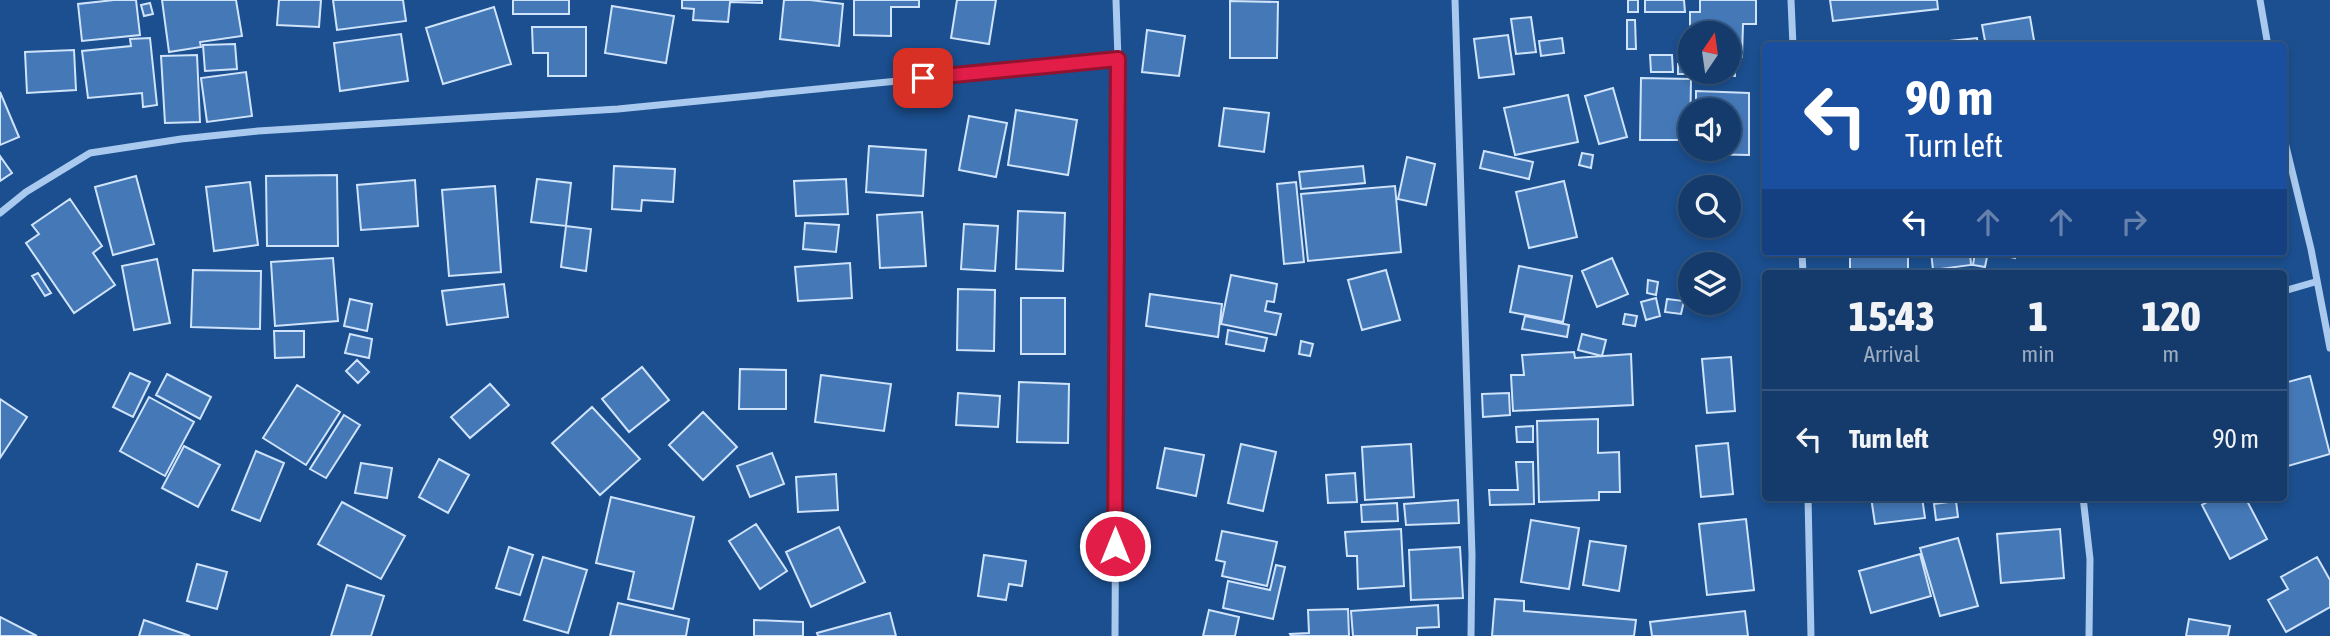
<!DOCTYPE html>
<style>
body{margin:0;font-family:"Asap Condensed",sans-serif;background:#1d4271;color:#f1f3f6;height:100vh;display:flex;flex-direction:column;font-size:26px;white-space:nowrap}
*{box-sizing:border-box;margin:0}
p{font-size:23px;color:#9dadc1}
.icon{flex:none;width:38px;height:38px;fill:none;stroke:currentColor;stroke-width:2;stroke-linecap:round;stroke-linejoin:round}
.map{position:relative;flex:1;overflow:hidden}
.details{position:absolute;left:1762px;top:270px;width:525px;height:231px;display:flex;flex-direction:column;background:#143b6b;border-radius:7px;box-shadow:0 4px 10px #0003,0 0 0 2px #33557e}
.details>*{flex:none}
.hud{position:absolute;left:1762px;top:42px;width:525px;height:214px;border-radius:7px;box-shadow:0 4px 10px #0003,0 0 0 2px #33557e;background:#1a4fa0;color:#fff;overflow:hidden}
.needle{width:46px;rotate:13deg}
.tools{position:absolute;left:1678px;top:21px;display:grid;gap:14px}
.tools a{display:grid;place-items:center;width:63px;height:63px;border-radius:50%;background:#143b6b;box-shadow:0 4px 10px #0003,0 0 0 2px #33557e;font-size:35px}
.pin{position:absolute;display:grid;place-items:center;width:60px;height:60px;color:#fff;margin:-30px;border-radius:14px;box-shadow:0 4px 10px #0006}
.me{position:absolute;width:77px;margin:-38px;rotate:0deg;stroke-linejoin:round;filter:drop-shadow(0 0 5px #0008)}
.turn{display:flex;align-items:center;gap:24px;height:147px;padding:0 28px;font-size:32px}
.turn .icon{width:91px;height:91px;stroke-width:2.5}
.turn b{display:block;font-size:49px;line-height:60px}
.lanes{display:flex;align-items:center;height:66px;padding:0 28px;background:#0003;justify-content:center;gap:35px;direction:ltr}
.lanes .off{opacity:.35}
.eta{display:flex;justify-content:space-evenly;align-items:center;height:119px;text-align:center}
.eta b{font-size:42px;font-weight:800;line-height:49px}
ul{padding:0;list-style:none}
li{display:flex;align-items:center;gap:21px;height:98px;padding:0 28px;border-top:2px solid #33557e}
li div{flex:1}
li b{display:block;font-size:26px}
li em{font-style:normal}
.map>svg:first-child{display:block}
.building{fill:#4478b7;stroke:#cfe3fa;stroke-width:2}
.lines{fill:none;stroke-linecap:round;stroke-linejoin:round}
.street{stroke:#a9c9ee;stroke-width:7}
.route-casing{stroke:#92132f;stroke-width:18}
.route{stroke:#e11d48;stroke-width:12}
</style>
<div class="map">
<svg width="2330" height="636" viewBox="0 0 2330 636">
<rect width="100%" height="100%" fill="#1b4f8f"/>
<path class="building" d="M114 0H136L140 35 82 41 78 4Z
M162 0H236L242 36 200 42 201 47 169 52Z
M279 0H321L319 27 277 25Z
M333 0H403L406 21 337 30Z
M513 0H569V14H513Z
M682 0H762V3L730 2 728 22 693 20 694 9 682 8Z
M784 0H810L843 4 839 46 780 39Z
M854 0H919V7H891V36L854 35Z
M957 0H996L989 44 951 38Z
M1628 0H1638V12H1628Z
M1645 0H1684L1685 12H1645Z
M1700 0H1756V24H1743L1742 57H1729V33L1690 35V12H1700Z
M1830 0H1937L1938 9 1833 21Z
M1230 1 1278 2 1277 58H1230Z
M150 3 153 14 144 16 141 5Z
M612 6 674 16 666 63 605 53Z
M494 7 511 64 443 84 426 28Z
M1531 17 1536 52 1516 54 1511 19Z
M2030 17 2035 46H1986L1982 25Z
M1627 20H1635L1636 49H1627Z
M532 27H586V76H548V53H533Z
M1147 30 1185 36 1179 76 1142 72Z
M401 34 408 81 340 91 334 43Z
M1508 35 1514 74 1479 78 1474 39Z
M150 38 157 105 143 107 142 93 88 98 82 51 131 46 130 39Z
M1562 38 1564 53 1541 56 1539 41Z
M1977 38 1978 46H1931V43Z
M235 44 237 69 205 71 203 45Z
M74 50 76 90 27 93 25 52Z
M197 55 200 122 165 123 161 56Z
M1650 55H1672L1673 72H1651Z
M1729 61 1735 62V76L1701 75V72H1729Z
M1678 64H1690V72H1698V74H1678Z
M246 72 252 116 207 122 201 78Z
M1641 78 1691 79 1690 140H1640Z
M1613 88 1627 137 1599 144 1585 96Z
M1696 91 1749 93V155L1696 154V149H1729V110H1696Z
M0 92 19 137 0 145Z
M1568 95 1578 142 1515 155 1504 108Z
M1224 108 1269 113 1264 152 1219 146Z
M1016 110 1077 120 1068 175 1008 165Z
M969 116 1007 123 996 177 959 170Z
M869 146 926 150 923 196 866 192Z
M1484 151 1533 162 1529 179 1480 168Z
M1582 153 1593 155 1591 168 1579 165Z
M0 156 12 173 0 181Z
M1407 157 1435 164 1426 205 1398 199Z
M614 166 675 169 673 202 642 200 641 211 612 209Z
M1363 166 1365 183 1301 189 1299 172Z
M337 175 338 246H267L266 176Z
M136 176 154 244 113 255 95 187Z
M537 179 571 183 566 226 531 222Z
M846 179 848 214 796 216 794 181Z
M415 180 418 226 361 230 357 185Z
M1564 181 1577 237 1529 248 1516 192Z
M250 182 258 245 214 251 206 187Z
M1296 182 1304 262 1284 264 1277 184Z
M495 186 501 272 449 276 442 190Z
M1395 186 1401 252 1308 261 1301 194Z
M70 199 102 246 93 253 115 285 74 313 26 243 39 234 32 225Z
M1018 211 1065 213 1063 271 1016 269Z
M922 212 926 266 880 268 877 215Z
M805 223 839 225 836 252 803 249Z
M964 224 998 226 995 271 961 269Z
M566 226 591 229 586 271 561 267Z
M1850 252H1908V273H1850Z
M1931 252H1970L1971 265 1933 270Z
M1975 252H1988L1985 267 1973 265Z
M1989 252H2017L2015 258Z
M333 258 338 321 275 326 271 262Z
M1612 258 1628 294 1597 307 1582 271Z
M157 259 170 323 134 330 122 266Z
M850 263 852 298 798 301 795 267Z
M1519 266 1572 276 1563 322 1510 312Z
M193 270 261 271 260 329 191 327Z
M1386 270 1400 320 1362 330 1348 280Z
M38 273 51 293 45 296 32 276Z
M1231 275 1277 284 1274 302 1267 301 1265 311 1281 314 1276 335 1221 324Z
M1648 280 1658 282 1656 295 1647 293Z
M504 284 508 317 447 325 442 291Z
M958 289 995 290 994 351 957 350Z
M1150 294 1222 304 1218 337 1146 326Z
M1021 298H1065V354H1021Z
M1656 298 1660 316 1646 320 1641 302Z
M350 299 372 304 367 331 344 326Z
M1667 299 1684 301 1681 314 1665 312Z
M1625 314 1637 316 1635 326 1623 324Z
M1525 316 1569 325 1567 337 1522 329Z
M1228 330 1267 338 1264 351 1226 344Z
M274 331H304V357L275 358Z
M350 334 372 339 369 358 345 353Z
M1582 334 1606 340 1602 356 1578 350Z
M1301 341 1313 344 1310 356 1299 354Z
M1574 352 1575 358 1631 354 1633 405 1513 411 1511 375H1524L1522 355Z
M1731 357 1735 411 1707 413 1702 359Z
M357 360 369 372 358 383 346 371Z
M642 367 669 400 629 432 602 399Z
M740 369 786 370V409H739Z
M130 373 150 382 133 417 113 407Z
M167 374 211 397 200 419 156 395Z
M821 375 891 384 884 431 815 422Z
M2310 376 2330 454 2284 467V383Z
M1019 382 1069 384 1068 443 1017 442Z
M490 384 509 405 470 438 451 417Z
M297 385 340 412 306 465 263 438Z
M958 393 1000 396 998 427 956 425Z
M1509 393 1510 415 1483 417 1482 394Z
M149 397 194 422 165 476 120 451Z
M0 399 27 417 0 458Z
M592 407 640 459 600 495 552 443Z
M703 412 737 447 703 480 669 445Z
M344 415 360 425 326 478 310 469Z
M1598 419V453L1619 452 1620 492H1599V500L1539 502 1537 421Z
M1533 426V442H1517L1516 427Z
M1728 443 1733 494 1701 497 1696 446Z
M1241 444 1276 452 1263 511 1228 503Z
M1411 444 1414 497 1365 500 1362 447Z
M184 446 220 465 198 507 162 488Z
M1165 448 1204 455 1196 496 1157 488Z
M256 451 284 463 260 521 232 510Z
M772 453 784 484 750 497 737 466Z
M439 459 469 475 448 513 419 497Z
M1516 462H1533L1534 504 1490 505 1489 490H1518Z
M361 463 392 468 387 498 355 493Z
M1355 473 1357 502 1328 503 1326 475Z
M836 474 838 510 798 512 796 477Z
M611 497 694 517 673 609 628 599 634 572 596 563Z
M1871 497H1922L1925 518 1875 524Z
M2216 497H2245L2267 539 2230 559 2202 505Z
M1458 500 1459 523 1406 525 1404 504Z
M1956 501 1958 517 1936 520 1934 504Z
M342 502 405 536 381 579 318 544Z
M1397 503 1398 521 1362 522 1361 505Z
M1746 519 1754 590 1707 595 1699 524Z
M1531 520 1579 528 1569 589 1521 582Z
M756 524 787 571 760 589 729 541Z
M839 527 865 582 811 607 786 552Z
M1401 529 1404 586 1358 589 1357 556H1347L1345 532Z
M2060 529 2064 578 2001 583 1997 534Z
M1222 531 1277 542 1267 586 1222 576 1225 562 1216 560Z
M1958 538 1978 606 1940 616 1920 548Z
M1590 541 1626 546 1619 591 1583 585Z
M509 547 533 555 520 595 496 588Z
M1460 547 1463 598 1411 600 1409 550Z
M1920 554 1931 596 1871 613 1859 571Z
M984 555 1026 561 1022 586 1009 584 1006 600 978 596Z
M543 557 587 570 568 633 524 620Z
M2317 557 2330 580V607L2286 632 2268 600 2288 589 2281 577Z
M197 564 227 572 217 609 187 601Z
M1276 565 1285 567 1273 619 1223 608 1228 581 1270 590Z
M347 585 384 596 371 636H331Z
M1495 599 1524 601V611L1636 620 1634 636H1492Z
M618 603 689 619 686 636H610Z
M1438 605 1439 627 1417 628V636H1353L1351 611Z
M1348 609 1349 636H1291L1290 634 1309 633 1308 610Z
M1209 610 1239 617 1235 636H1203Z
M1745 611 1748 636H1652L1650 622Z
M890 613 896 636H818L817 633Z
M0 617 37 636H0Z
M2189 619 2230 626 2228 636H2186Z
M144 620 190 636H139Z
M754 620 803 622V636H754Z"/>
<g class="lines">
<path class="street" d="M1455 0 1472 555 1471 636
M1791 0 1793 46
M2260 0 2268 46
M2284 138 2311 249 2330 348
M0 213 26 192 90 153 181 139 258 131 618 109 1118 59
M1802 252 1803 273
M2284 291 2315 282
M1808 497 1811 636
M2083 497 2090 559 2089 636
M1115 636 1118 59 1116 0"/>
</g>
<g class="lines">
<defs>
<path id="route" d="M923 78 1118 59 1115 546"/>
</defs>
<use href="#route" class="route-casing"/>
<use href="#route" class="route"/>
</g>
</svg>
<div class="tools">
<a><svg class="needle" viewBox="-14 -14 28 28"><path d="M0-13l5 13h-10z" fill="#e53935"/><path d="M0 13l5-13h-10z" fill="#9dadc1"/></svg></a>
<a><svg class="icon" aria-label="sound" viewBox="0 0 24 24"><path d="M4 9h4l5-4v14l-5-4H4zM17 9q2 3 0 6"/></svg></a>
<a><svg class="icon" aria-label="search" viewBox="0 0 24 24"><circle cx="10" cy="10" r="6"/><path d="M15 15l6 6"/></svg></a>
<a><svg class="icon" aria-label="layers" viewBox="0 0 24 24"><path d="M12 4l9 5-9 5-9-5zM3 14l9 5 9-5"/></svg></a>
</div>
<div class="pin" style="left:923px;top:78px;background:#d93025"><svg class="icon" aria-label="arrive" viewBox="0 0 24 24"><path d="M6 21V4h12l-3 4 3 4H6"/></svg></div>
<svg class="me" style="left:1115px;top:546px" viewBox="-20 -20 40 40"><circle r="17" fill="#e11d48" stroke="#fff" stroke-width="3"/><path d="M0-11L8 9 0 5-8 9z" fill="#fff"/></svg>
<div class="hud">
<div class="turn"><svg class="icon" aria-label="left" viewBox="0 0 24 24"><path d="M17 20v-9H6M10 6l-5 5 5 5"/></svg><div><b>90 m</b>Turn left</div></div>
<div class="lanes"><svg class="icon" aria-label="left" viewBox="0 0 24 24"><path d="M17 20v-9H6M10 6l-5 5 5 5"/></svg><svg class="icon off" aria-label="ahead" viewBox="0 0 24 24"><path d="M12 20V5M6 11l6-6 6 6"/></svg><svg class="icon off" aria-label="ahead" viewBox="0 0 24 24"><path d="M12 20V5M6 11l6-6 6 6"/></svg><svg class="icon off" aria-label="right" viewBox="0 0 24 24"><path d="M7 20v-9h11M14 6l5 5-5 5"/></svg></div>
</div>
<section class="details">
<div class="eta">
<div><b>15:43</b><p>Arrival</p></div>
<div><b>1</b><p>min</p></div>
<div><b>120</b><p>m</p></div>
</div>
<ul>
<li><svg class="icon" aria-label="left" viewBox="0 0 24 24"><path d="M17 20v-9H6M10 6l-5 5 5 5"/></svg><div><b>Turn left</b></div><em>90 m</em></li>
</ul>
</section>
</div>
